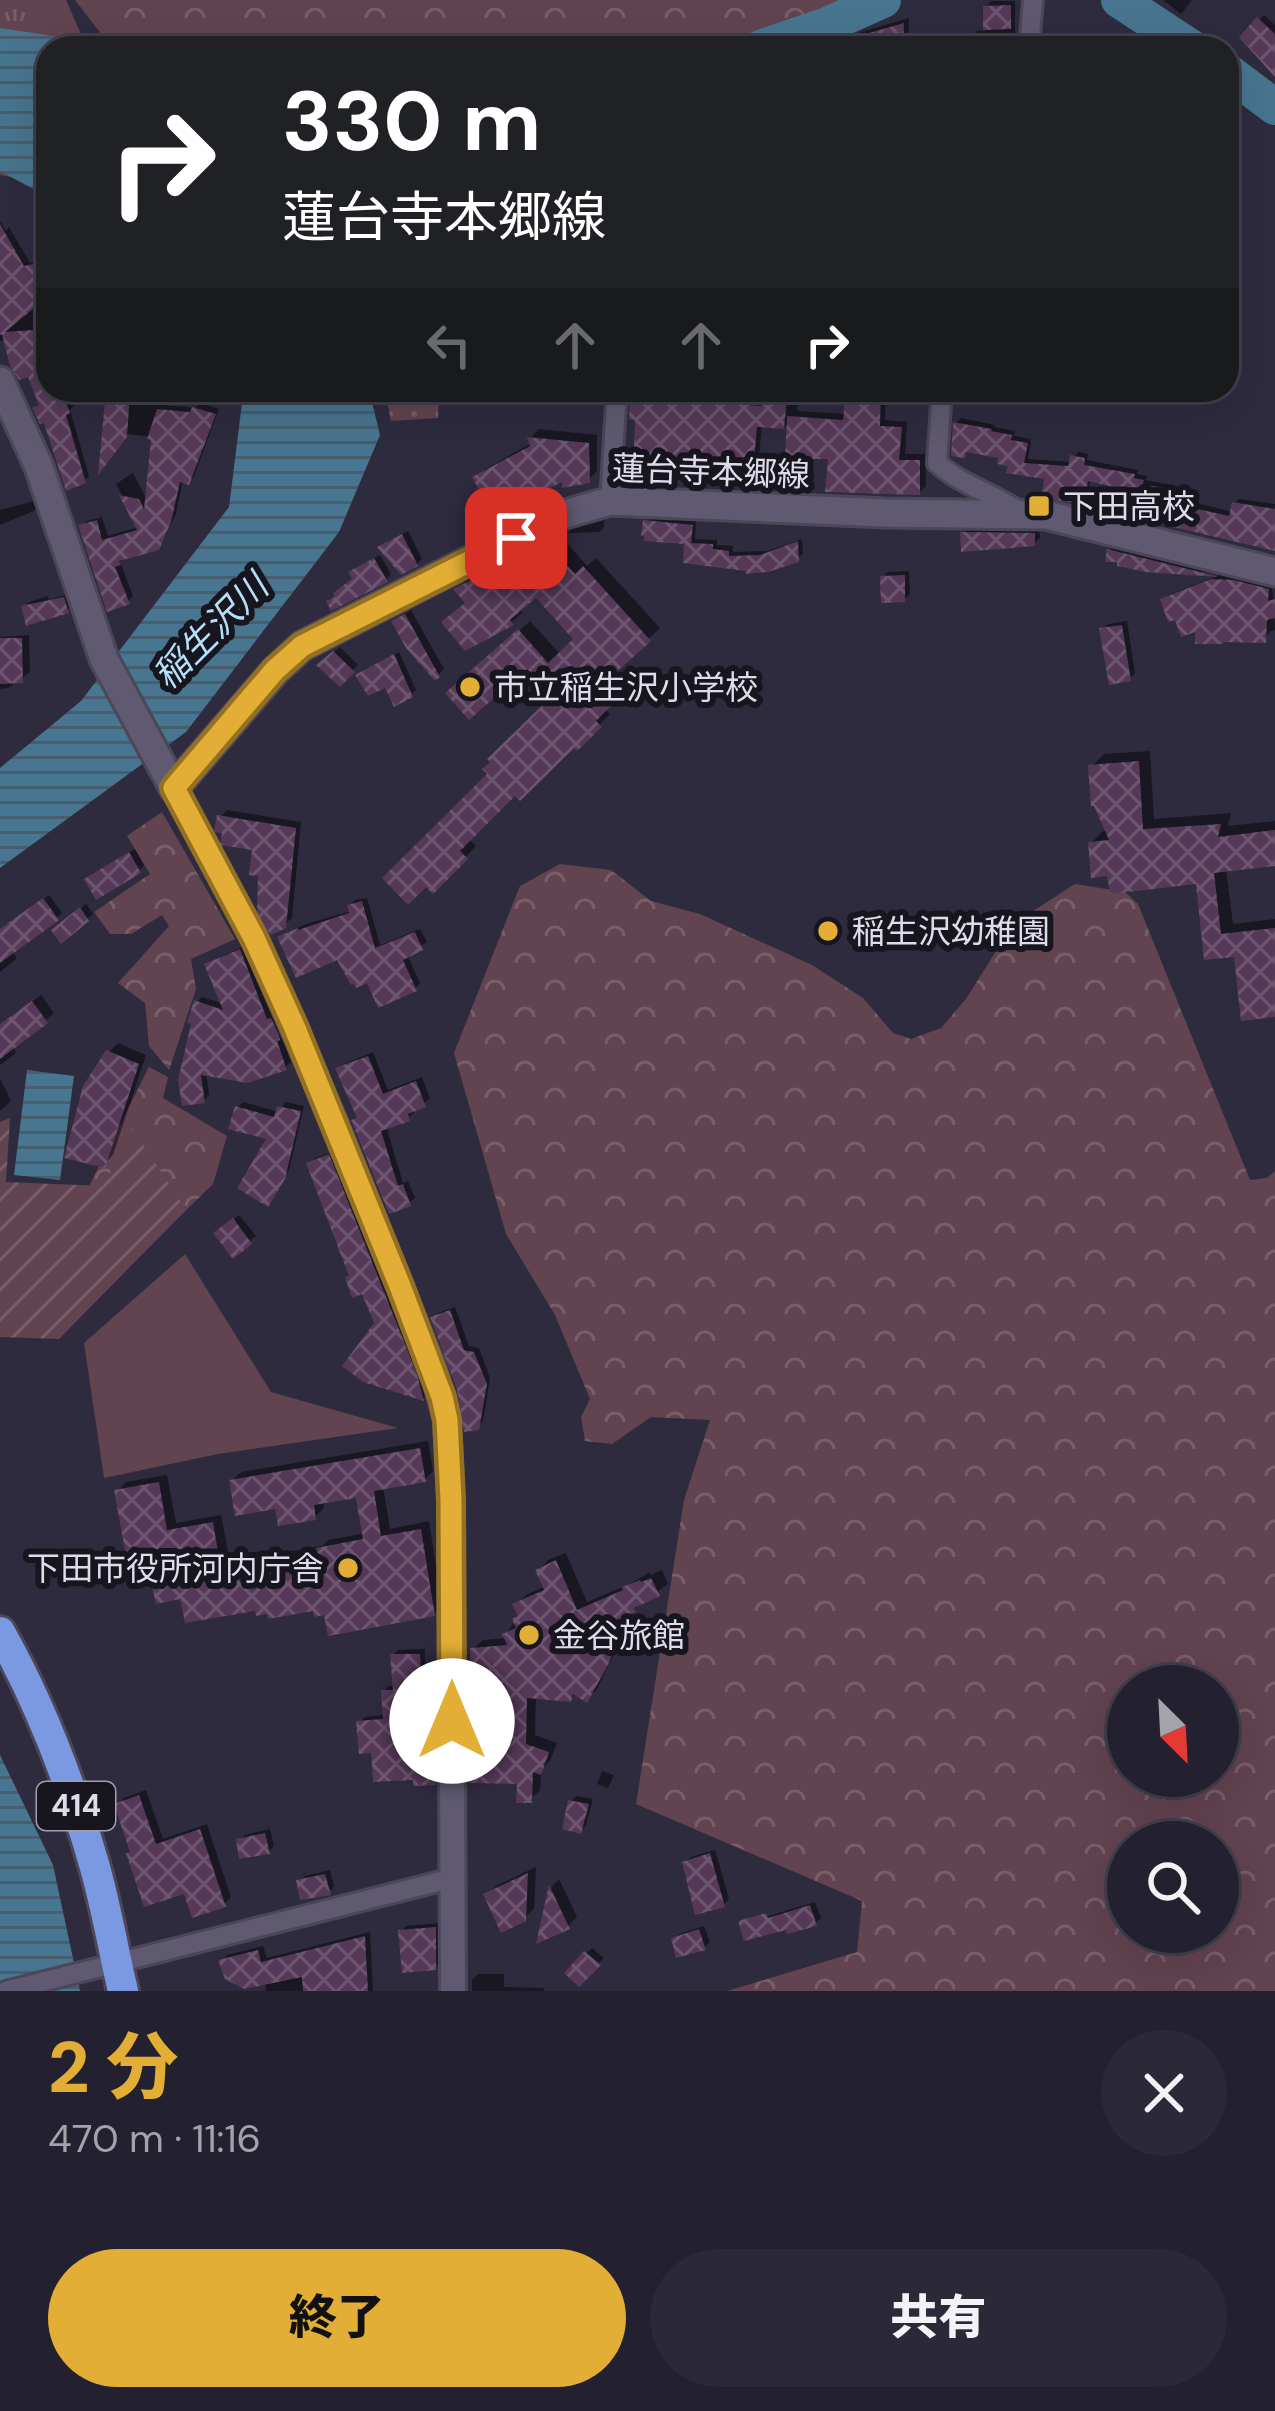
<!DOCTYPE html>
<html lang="ja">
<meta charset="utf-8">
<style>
body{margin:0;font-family:"DM Sans","Noto Sans JP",sans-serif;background:#2b2837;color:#f1f3f6;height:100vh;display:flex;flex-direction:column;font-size:45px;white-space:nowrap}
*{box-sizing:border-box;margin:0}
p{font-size:39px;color:#a3a3aa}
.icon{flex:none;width:66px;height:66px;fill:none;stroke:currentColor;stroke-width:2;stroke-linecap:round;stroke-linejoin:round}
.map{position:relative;height:1991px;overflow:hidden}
.side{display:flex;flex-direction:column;background:#23202f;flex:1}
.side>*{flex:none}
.banner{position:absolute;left:36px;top:36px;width:1203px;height:366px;border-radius:36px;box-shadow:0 12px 48px #0002,0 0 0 3px #403e4b;background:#202124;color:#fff;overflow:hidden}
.needle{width:78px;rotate:156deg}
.fabs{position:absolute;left:1107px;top:1665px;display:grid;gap:24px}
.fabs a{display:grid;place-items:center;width:132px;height:132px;border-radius:50%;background:#23202f;box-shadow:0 12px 48px #0002,0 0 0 3px #403e4b;font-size:60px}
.pin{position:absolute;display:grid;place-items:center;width:102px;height:102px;color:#fff;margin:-51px;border-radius:24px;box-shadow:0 6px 18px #0006}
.me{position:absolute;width:132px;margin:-66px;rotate:0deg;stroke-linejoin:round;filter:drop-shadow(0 0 9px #0008)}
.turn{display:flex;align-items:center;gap:42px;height:252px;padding:0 48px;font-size:54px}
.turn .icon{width:156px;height:156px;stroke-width:2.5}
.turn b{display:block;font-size:84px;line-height:102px}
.lanes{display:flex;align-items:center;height:114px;padding:0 48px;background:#0003;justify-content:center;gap:60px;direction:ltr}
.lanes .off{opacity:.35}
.round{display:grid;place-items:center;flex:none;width:126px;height:126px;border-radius:63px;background:#2b2837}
.summary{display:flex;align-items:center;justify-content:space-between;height:204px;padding:0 48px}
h1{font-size:72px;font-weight:800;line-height:90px;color:#e3ae35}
.action{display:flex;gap:24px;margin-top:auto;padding:24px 48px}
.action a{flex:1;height:138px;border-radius:72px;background:#e3ae35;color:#111;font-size:48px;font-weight:800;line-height:138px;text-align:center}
.action a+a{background:#2b2837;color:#f1f3f6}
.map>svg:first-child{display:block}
.grass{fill:url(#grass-tufts)}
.forest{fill:url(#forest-crowns);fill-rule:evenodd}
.park{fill:url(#park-dots)}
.garden{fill:url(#garden-furrows)}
.pitch{fill:#624350}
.water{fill:url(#water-rules)}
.shadow{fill:#0007;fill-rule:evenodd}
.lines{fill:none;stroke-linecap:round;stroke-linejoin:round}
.river{stroke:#48758f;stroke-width:36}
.building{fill:url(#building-cross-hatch)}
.minor-casing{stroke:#4b4758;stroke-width:24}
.tertiary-casing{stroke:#4b4758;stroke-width:30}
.secondary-casing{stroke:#4b4758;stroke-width:33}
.trunk-casing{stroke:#4b4758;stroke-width:36}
.minor{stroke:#5f5a71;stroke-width:18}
.tertiary{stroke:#5f5a71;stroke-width:24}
.secondary{stroke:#5f5a71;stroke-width:27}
.trunk{stroke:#7a99e2;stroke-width:30}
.route-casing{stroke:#947122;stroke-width:30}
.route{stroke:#e3ae35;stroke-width:21}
.poi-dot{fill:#e3ae35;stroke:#17151e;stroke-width:4.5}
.labels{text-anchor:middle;stroke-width:12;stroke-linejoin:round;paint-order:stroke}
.shield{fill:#17151e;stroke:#a3a0ad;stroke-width:3}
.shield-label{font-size:30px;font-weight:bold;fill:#dfdcea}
.street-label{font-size:33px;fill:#dfdcea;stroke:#17151e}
.poi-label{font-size:33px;fill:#dfdcea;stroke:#17151e;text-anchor:start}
.water-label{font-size:36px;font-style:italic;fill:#b4dff8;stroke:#17151e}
</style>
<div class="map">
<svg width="1275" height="1991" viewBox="0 0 1275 1991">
<defs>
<pattern id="grass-tufts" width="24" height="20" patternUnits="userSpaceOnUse" patternTransform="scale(3)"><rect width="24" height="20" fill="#624350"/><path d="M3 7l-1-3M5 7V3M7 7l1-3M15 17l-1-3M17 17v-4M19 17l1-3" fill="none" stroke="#785e69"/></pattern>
<pattern id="forest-crowns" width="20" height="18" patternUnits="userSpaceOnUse" patternTransform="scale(3)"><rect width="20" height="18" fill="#624350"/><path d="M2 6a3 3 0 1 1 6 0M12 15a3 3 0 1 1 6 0" fill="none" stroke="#785e69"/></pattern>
<pattern id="park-dots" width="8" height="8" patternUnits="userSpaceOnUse" patternTransform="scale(3)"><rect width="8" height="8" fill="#624350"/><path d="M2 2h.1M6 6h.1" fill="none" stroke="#785e69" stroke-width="1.8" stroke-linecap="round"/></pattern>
<pattern id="garden-furrows" width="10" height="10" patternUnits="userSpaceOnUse" patternTransform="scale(3)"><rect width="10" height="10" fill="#624350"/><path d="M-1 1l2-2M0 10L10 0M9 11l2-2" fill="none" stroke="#785e69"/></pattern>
<pattern id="water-rules" width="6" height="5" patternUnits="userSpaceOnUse" patternTransform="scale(3)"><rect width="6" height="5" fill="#48758f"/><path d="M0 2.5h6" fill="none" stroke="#465e6e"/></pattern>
<pattern id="building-cross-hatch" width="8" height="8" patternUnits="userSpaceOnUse" patternTransform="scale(3)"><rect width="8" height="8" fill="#563958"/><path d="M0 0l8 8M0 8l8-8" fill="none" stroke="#6e5570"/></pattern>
</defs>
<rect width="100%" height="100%" fill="#2f2b3f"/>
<path class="grass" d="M0 0H66L87 48H48L38 182 0 175Z"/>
<path class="forest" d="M75 0H863L735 48H112Z
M162 812 235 939 191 959 196 989 169 1070 149 1046 145 1003 118 983 169 926 162 915 131 934H110L94 912 150 874 127 836Z
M560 864 611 870 651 901 700 914 812 965 863 998 893 1033 911 1039 941 1028 966 999 1013 924 1075 884 1125 892 1138 904 1250 1180 1267 1178 1275 1171V1991H727L857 1952 862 1901 636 1804 684 1500 710 1420 651 1417 612 1444 585 1441 581 1417 590 1399 555 1315 506 1234 454 1053 520 886ZM1128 1686H1218V1776H1128ZM1128 1842H1218V1932H1128Z
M149 1067 168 1077 163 1098 227 1136 213 1184 65 1328 78 1208Z"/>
<path class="park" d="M385 390H439L438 418 391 421Z"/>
<path class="garden" d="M10 1118 6 1182 103 1186 132 1128 186 1210 59 1339 0 1337V1122Z"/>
<path class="pitch" d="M185 1254 271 1392 398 1428 218 1454 104 1478 84 1343Z"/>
<path class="water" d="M0 28 53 36 69 48H48V197L0 171Z
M240 390H369L380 435 339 532 186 732 0 868V768L81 701 229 507 243 395Z
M27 1070 74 1076 60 1180 14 1175Z
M0 1755 53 1865 80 1991H0Z"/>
<path class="shadow" d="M1163 0H1192L1181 14Z
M991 1H1015V48H971L972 36 978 30 986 31V7Z
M1264 15 1275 25V60L1243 37Z
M909 18 908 48H836L844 37Z
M0 221 6 231 9 227 30 263 42 260 48 267V390H67L74 406 70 410 89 476 84 481 46 420 35 408 41 403 30 373 6 339 0 341Z
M108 390H168L165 405 196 408 200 403 219 409 194 476 189 482 183 480 176 514 163 541 157 547 125 556 120 562 133 596 128 601 81 526 87 521 102 517 108 536 139 527 116 484 133 473 148 501 154 437 127 434 102 468Z
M447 390H600L593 400Z
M643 390H729L728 397 764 400 765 390H799L797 411 847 414 849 390H892H886L885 420 907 422 905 454H925L926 486 919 492 831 456H801L802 481 795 488 755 477 638 417 633 400ZM762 425 790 427 788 455 759 456Z
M961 418 995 425 994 427 1015 431 1014 436 1031 439 1028 459 1072 462 1078 452 1088 454 1087 460 1138 470 1137 474 1147 476 1146 480 1190 489 1188 501 1233 512 1234 503 1239 499 1275 504 1272 526H1275V548L1121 485 1090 479 1087 498 1083 502 1048 477 1011 464 1002 456 969 450 964 455 956 423Z
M539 429 597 435V471L588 480 565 477 476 478 485 469 532 443 530 438Z
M38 500 40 505 34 511 0 525V510Z
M651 517 696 521 695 539 717 540V545L733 546V552L767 551 802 539 803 554 797 559 748 571 646 522Z
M604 520V527L599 532 568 533 572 529Z
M969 528 1039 529 1040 538 1034 543 963 533Z
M408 531 422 559 417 564 386 542Z
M558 533 587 566 596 558 660 628 613 671 627 685 604 708 610 714 577 747 574 743 515 792 468 838 476 846 433 890 492 774 558 695 527 665 460 683 530 621 561 655 577 639 536 594 519 608 523 612 512 622 466 647 468 602 457 589 468 579 512 556 517 563 536 547 538 549Z
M1114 546 1221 573 1146 569 1110 550Z
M380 555 391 574 386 580 330 602 355 579 357 568Z
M909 571 910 594 904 599 883 577 888 572Z
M1220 575 1240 577 1272 585 1275 630 1270 631 1264 640 1198 627 1163 600 1168 595Z
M69 594 73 605 68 610 24 607 29 602 48 596 49 600Z
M411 610 444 669 438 675 394 622Z
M1127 621 1135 673 1130 678 1103 629 1108 624Z
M29 635 30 672 8 688 0 689V637Z
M340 647 358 665 340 683 320 665Z
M399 652 416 690 411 694 363 671Z
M1150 751 1154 819 1231 813 1228 826 1275 821V863L1226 869 1233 924 1275 919V1014L1236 954 1207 957 1198 881 1110 872 1091 843 1103 831H1108L1092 766 1104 754Z
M227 810 301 822 292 918 284 925 262 873 255 847 225 830 220 817Z
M135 849 144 865 139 871 93 874Z
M49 895 62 913 13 953 17 958 0 972V944L18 918Z
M367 898 380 945 420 929 427 942 407 954 420 983 415 988 368 979 338 956 281 938 303 925 351 911 350 905 355 900Z
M86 904 93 914 87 919 60 925Z
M245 946 273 1016 277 1014 284 1032 281 1034 291 1062 285 1067 206 1073 209 1095 204 1100 184 1103 197 1002 202 997 224 1004 208 965 213 960Z
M41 995 54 1013 13 1046 16 1053 0 1065V1028L9 1018Z
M118 1043 146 1055 113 1155 104 1164 109 1052Z
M373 1052 388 1090 422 1077 430 1099 412 1109 414 1113 408 1118 386 1126 403 1183 408 1181 415 1198 409 1203 391 1210 359 1116 338 1069 344 1064Z
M0 1078 11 1101 0 1111Z
M243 1102 279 1112 285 1102 304 1106 289 1170 273 1197 271 1137 237 1108Z
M335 1151 422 1368 428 1393 423 1398 378 1323 364 1290 351 1274 310 1163 315 1158Z
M239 1215 256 1236 234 1254 222 1228Z
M455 1307 469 1346 479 1348 490 1378 483 1421 477 1427 459 1389 434 1318 438 1313Z
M428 1441 433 1471 424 1480 383 1486 390 1529 429 1521 442 1605 434 1614 257 1607 183 1596 154 1576 117 1491 126 1482 167 1475 176 1523 221 1515 230 1562 322 1546 328 1540 365 1533 358 1495 323 1501 324 1508 315 1517 277 1506 232 1481 241 1472Z
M566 1553 587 1602 630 1584 650 1572 651 1575 662 1570 668 1584 634 1609 603 1623 625 1631 597 1689 587 1699 576 1693 570 1699 536 1696 535 1735 557 1743 550 1761 541 1770 540 1790 530 1800 520 1781 472 1764 481 1754H492L495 1675 473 1649 483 1640 507 1638 505 1635 520 1615 516 1605 526 1595 546 1586 539 1570 548 1560Z
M425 1649V1666L416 1671 417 1723H440V1776L434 1782 415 1776 374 1750 360 1722 365 1717 386 1715 384 1691 389 1686H395L393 1655 398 1650Z
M602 1771 614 1775 608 1788 597 1784Z
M146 1790 163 1839 207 1824 231 1897 224 1904 186 1890 133 1850 117 1805 124 1798Z
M576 1796 593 1799 586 1825 581 1831 570 1802Z
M270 1829 274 1846 269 1851 239 1840 245 1835Z
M715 1850 729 1899 724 1904 685 1863 691 1857Z
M536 1867 534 1909 524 1918 487 1895 496 1886Z
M330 1870 334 1887 329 1892 300 1881 305 1876Z
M559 1879 577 1917 568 1926 541 1939 552 1886Z
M815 1902 821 1918 815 1923H744Z
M440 1923 441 1962 435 1967 401 1932 406 1926Z
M704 1926 710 1942 705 1947 674 1939 679 1934Z
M370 1932 373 1991H266L265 1982 221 1961 227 1955 263 1946 267 1958Z
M592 1948 604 1958 579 1983 568 1973Z
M478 1974H504V1987L544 1988V1991H472V1980Z"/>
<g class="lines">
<path class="river" d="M1119 0 1192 48
M760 48 827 25 883 0
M1227 71 1275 107"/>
</g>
<path class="building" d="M1011 5V29L983 30V6Z
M1257 17 1275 34V77L1239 37Z
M904 23 903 48H832L831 44Z
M0 224 24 266 37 263 41 271 48 269V298L40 296 34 308 5 332 48 329V390H61L70 413 66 415 86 483 66 491 44 423 40 424 32 408 39 405 28 377 19 380 10 366 2 334 0 335Z
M846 390H881L880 426 902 427 899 460H920V495L825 492 828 459H785L787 416 843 420Z
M106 391 130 393 127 437 98 475Z
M763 397 787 399 784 429 757 427 754 461 795 460 796 491 753 489V480L723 478V475L633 471 635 420H629L630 398 762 406Z
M192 407 216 414 189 485 180 482 171 522 159 550 119 561 121 565 115 567 130 604 107 612 78 525 97 520 102 540 137 530 119 495 139 499 144 509 151 440 147 439 157 409 190 412Z
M953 422 992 429 991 431 1012 435 1011 440 1028 443 1024 463 1068 466 1070 455 1085 458 1084 465 1135 474 1134 478 1144 480 1143 484 1187 493 1184 506 1229 516 1232 502 1275 509V551L1122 515 1123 511 1113 509 1118 488 1088 481 1084 506 1042 497 1044 479 1006 473 1008 466 997 464 998 458 966 452 965 458 951 456Z
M527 437 589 443 590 483 562 488V482L543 492 486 502 472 477 530 446Z
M643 520 693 525 691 543 713 544V549L729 551V556L760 555 798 541 799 562 768 572 746 574V571L683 563 684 544 644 541V535L641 536Z
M960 532 1035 533V546L961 552Z
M402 534 418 566 401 575 377 547Z
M545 542 575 574 583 566 651 641 604 683 619 698 596 721 602 727 577 751 574 748 520 801 515 796 460 851 468 859 433 894 426 887 408 905 382 878 487 774 482 769 490 762 487 759 553 695 527 669 469 720 445 693 518 629 548 663 573 639 536 598 510 620 514 625 465 651 441 622 465 603 453 589 500 565 505 572 524 555 526 558Z
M1107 549 1220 577 1145 572 1117 566V562H1105Z
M374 558 388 582 331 611 326 601 335 597 333 593 352 579 348 572Z
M905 575V602L881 603 880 576Z
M1211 579 1234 580 1269 589 1268 601 1275 599V618L1267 620 1266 643 1223 642V644H1195V632L1181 637 1175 620 1168 622 1160 599Z
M64 597 69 613 26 626 21 606Z
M405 614 440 677 435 681 406 648 391 621Z
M1122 625 1131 681 1109 685 1099 628Z
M0 638H22L23 683 0 684Z
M333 651 355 672 340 687 316 665Z
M394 654 413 697 394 707 385 688 368 696 355 675Z
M1139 761 1143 829 1221 824 1218 837 1275 830V866L1214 873 1221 934 1275 928V1017L1241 1021 1234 957 1204 960 1196 884 1110 894 1107 876 1091 878 1088 842 1109 840 1094 806H1091L1088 765Z
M217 815 296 828 286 928 271 935 262 923 257 913 258 876 249 875 252 850 220 845 222 833 214 832Z
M129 852 141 873 96 900 84 879Z
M43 898 59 920 0 963V929Z
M362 901 375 948 415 932 423 950 403 960 417 991 378 1008 367 983 356 988 354 984 351 985 337 960 296 978 277 937 298 928V930L349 913 347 905Z
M80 907 89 921 61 944 51 930Z
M240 949 267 1019 271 1018 279 1035 280 1040 277 1041 287 1070 248 1083 201 1075 205 1103 182 1106 178 1080 191 1024 187 1023 194 1000 223 1010 204 964Z
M32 1001 48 1023 0 1059V1024Z
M106 1050 139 1064 105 1168 64 1158 83 1086Z
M368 1056 383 1094 416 1081 426 1107 408 1114 410 1121 381 1131 398 1186 403 1184 411 1206 389 1214 351 1120 357 1118 335 1068Z
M235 1106 274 1117 277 1106 301 1111 285 1179 268 1207 237 1188 266 1139 228 1129Z
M329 1154 417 1374 424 1401 363 1382 342 1366 374 1323 362 1294 352 1298 345 1277 349 1276 306 1163Z
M233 1218 252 1244 233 1259 213 1233Z
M450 1310 464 1350 474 1352 487 1384 479 1430 464 1432 457 1390 430 1317Z
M420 1448 426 1482 374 1491 381 1536 421 1529 435 1616 328 1636 324 1615 314 1617 313 1611 268 1619 267 1614 256 1616 255 1611 185 1623 180 1599 156 1604 151 1580 131 1583 114 1490 159 1482 167 1530 213 1522 221 1570 317 1552 316 1548 363 1539 356 1498 314 1505 316 1520 278 1526 275 1509 235 1516 229 1480Z
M556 1560 577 1610 623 1590 622 1587 640 1580 641 1582 651 1578 660 1596 634 1608 636 1612 591 1631 617 1641 609 1663 587 1703 573 1694 571 1702 527 1698 526 1744 549 1752 541 1775 533 1772 532 1803H516L517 1784 469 1783V1763H489L492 1676 490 1674H471L470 1648 507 1645 502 1634 516 1628 512 1619 518 1616 512 1604 544 1590 535 1570Z
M390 1654H420L421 1674 411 1675 412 1727H435L436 1785 413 1786V1780L373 1782 371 1753 359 1754 356 1721 383 1719 381 1690H393Z
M139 1795 156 1844 200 1829 226 1907 192 1918 184 1894 144 1907 126 1853 130 1852 114 1804Z
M568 1800 589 1804 581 1834 562 1829Z
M265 1833 270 1854 239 1859 236 1839Z
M710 1853 725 1907 695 1915 682 1862Z
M528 1873 526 1921 501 1933 483 1894Z
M325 1874 331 1895 300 1900 296 1880Z
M549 1885 570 1929 536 1944Z
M810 1905 817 1926 787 1934 786 1930 744 1941 738 1921 766 1913 768 1918Z
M436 1927V1970L402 1973 398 1930Z
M699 1929 706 1950 676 1958 671 1938Z
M365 1936 368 1991H303L302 1977 244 1989 225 1979 218 1960 258 1950 261 1962Z
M584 1951 601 1965 579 1987 564 1973Z"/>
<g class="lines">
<defs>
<path id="minor" d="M1029 48 1033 0
M942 390 937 463C961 485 995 494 1022 513
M610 501 617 390
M174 788 254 937
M6 1991 453 1878"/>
<path id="tertiary" d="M254 937 335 1124 433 1369 447 1420 451 1500 453 1991"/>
<path id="secondary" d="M0 381 39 467 104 659 174 788 275 671 302 646 555 517 610 501 885 513 1046 515 1275 572"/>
<path id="trunk" d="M0 1632C41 1705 71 1784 94 1864 106 1905 113 1949 123 1991"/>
</defs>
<use href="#minor" class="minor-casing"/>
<use href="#tertiary" class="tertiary-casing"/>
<use href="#secondary" class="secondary-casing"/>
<use href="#trunk" class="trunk-casing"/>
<use href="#minor" class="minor"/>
<use href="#tertiary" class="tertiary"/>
<use href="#secondary" class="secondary"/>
<use href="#trunk" class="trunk"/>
</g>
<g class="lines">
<defs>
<path id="route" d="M452 1721 451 1500 447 1420 442 1397 400 1286 294 1026 254 938 174 788 275 670 302 646 516 538"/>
</defs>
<use href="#route" class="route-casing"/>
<use href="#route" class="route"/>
</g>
<g class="poi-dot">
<rect x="1027" y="494" width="24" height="24" rx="6"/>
<circle cx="470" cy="687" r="12"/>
<circle cx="828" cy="931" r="12"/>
<circle cx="348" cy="1568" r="12"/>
<circle cx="529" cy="1635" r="12"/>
</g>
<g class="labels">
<rect class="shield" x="37" y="1782" width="78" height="48" rx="9"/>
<g class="shield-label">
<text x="76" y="1816">414</text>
</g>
<g class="street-label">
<text transform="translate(711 471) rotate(2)" y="12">蓮台寺本郷線</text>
</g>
<g class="poi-label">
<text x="1063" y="518">下田高校</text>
<text x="494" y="699">市立稲生沢小学校</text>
<text x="852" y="943">稲生沢幼稚園</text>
<text x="324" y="1580" text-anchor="end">下田市役所河内庁舎</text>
<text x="553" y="1647">金谷旅館</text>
</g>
<g class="water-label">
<text transform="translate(210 631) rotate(-45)" y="13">稲生沢川</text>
</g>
</g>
</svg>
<div class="fabs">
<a><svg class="needle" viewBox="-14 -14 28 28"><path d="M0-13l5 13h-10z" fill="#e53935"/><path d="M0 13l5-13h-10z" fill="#a3a3aa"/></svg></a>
<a><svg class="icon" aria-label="search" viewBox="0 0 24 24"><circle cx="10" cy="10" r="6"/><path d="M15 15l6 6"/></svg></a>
</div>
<div class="pin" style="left:516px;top:538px;background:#d93025"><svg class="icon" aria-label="arrive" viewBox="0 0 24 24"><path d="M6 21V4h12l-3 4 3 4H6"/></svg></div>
<svg class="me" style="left:452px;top:1721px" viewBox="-20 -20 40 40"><circle r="19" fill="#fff"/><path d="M0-13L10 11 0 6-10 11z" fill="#e3ae35"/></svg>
<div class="banner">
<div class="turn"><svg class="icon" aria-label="right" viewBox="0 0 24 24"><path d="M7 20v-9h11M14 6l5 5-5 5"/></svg><div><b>330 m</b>蓮台寺本郷線</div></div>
<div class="lanes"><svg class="icon off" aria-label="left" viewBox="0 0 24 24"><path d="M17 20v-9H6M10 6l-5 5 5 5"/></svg><svg class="icon off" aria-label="ahead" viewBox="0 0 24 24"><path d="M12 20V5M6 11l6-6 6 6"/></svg><svg class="icon off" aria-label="ahead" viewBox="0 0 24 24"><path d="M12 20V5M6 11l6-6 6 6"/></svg><svg class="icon" aria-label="right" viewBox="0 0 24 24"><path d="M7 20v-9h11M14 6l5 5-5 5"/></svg></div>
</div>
</div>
<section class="side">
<div class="summary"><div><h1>2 分</h1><p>470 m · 11:16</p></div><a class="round"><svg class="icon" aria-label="close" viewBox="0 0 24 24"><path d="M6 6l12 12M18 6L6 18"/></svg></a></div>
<div class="action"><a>終了</a><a>共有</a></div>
</section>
